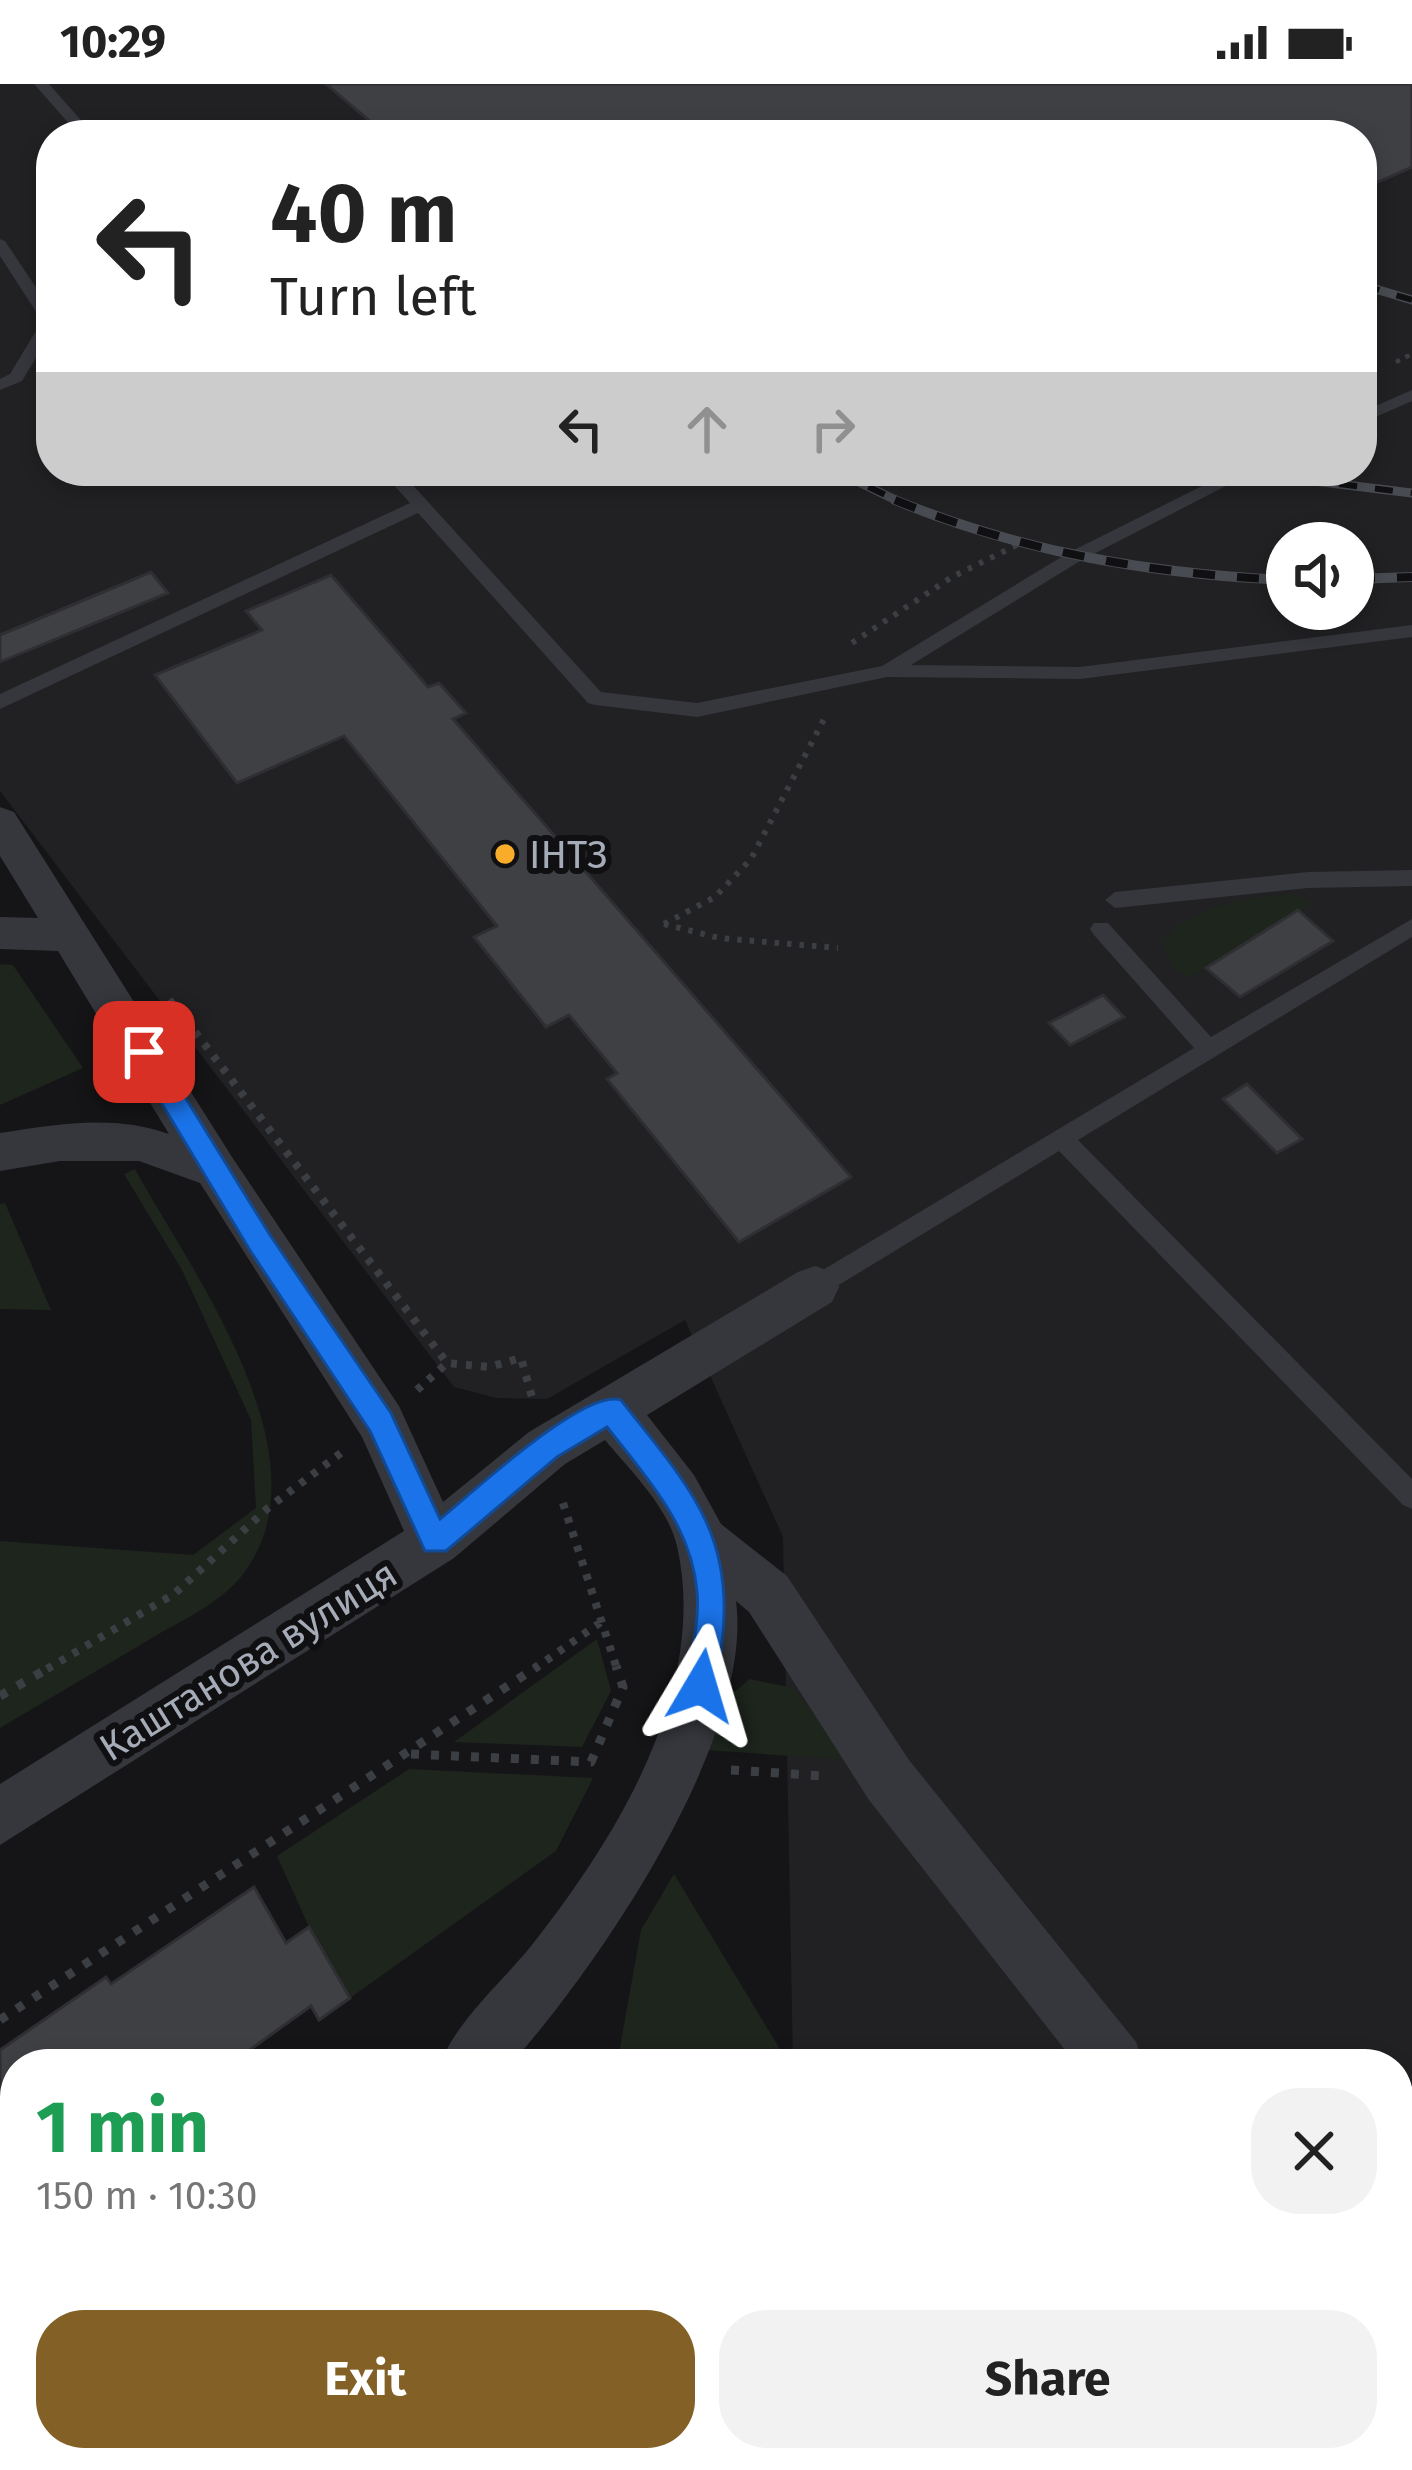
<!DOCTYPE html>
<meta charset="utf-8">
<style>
body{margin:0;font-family:"Fira Sans",sans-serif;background:#f2f2f2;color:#222;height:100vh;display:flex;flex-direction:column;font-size:45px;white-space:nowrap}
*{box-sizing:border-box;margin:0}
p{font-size:39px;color:#767676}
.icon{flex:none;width:66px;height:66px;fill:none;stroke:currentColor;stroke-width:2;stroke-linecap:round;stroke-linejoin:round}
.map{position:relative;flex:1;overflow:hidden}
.side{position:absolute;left:0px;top:1965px;width:1413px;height:423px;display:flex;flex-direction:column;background:#fff;border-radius:48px 48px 0 0;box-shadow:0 6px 18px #0003}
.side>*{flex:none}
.top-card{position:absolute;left:36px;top:36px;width:1341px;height:366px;border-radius:48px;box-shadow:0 6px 18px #0003;background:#fff;color:#222;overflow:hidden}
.controls{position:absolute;left:1266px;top:438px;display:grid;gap:24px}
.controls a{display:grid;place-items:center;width:108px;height:108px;border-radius:50%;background:#fff;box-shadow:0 6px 18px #0003;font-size:60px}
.pin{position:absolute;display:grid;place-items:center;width:102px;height:102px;color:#fff;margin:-51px;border-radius:24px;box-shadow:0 6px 18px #0006}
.me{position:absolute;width:132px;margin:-66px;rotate:7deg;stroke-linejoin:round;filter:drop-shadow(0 0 9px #0008)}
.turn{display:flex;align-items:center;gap:42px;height:252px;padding:0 36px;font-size:54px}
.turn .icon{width:156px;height:156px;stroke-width:2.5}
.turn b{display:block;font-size:84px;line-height:102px}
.lanes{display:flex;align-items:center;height:114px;padding:0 36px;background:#0003;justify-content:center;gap:60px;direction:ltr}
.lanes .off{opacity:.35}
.round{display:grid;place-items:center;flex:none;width:126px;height:126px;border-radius:48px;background:#f2f2f2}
.summary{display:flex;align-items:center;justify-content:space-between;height:204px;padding:0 36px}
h1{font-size:72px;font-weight:700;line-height:90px;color:#1e9e55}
.action{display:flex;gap:24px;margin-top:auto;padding:24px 36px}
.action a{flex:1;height:138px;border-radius:48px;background:#836026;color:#fff;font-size:48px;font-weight:700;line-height:138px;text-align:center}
.action a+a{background:#f2f2f2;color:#222}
.status{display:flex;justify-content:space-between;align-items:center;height:84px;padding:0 60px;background:#fff;direction:ltr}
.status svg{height:33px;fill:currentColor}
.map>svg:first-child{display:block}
.built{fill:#212124;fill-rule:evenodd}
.green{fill:#1d251d}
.building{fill:#3f4044;stroke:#2f2f33;stroke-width:3}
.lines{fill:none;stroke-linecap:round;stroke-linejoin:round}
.path-far3{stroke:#3b3e43;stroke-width:4.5;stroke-dasharray:4.5 6;stroke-linecap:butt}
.path-far2{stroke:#3b3e43;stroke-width:6;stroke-dasharray:4.5 8;stroke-linecap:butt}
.path-far1{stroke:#3b3e43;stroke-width:8;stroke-dasharray:6 9;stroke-linecap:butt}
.path{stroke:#3b3e43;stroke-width:9;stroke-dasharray:8 12;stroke-linecap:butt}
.lane{fill:#35373c;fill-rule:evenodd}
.street{fill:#35373c;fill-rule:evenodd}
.rail-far1-casing{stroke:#484b51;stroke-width:9}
.rail-casing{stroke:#484b51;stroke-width:10}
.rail-far1{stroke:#101012;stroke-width:6;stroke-dasharray:18;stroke-linecap:butt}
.rail{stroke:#101012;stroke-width:8;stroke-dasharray:22;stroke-linecap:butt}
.route{fill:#1a73e8;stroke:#114b97;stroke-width:3}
.poi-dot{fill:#f9ab2a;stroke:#101012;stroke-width:4.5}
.labels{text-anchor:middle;stroke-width:12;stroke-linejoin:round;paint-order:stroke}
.poi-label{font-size:39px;fill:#a6acb7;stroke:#101012;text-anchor:start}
.street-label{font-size:39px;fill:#a6acb7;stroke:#101012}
</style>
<div class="status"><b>10:29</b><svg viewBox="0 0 49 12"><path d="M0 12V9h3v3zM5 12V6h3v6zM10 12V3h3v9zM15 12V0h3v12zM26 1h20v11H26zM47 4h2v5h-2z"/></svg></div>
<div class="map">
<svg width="1412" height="2386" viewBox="0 0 1412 2386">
<rect width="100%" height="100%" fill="#151517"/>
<path class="built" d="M0 0H1412V2386H800V2373H1398V1980H793L783 1453 685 1236 547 1315 497 1314 454 1303 0 707ZM51 51H1362V387H51ZM1287 459H1353V525H1287Z"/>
<path class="green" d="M1291 810 1315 818 1189 894 1174 884 1162 860C1187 821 1249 813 1291 810Z
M0 880 13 881 83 984 0 1021Z
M135 1085C193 1190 334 1379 240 1494 219 1519 185 1535 157 1551 105 1582 52 1613 0 1644V1457L193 1471 256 1424 251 1336 182 1186 124 1090Z
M5 1119 51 1226 0 1225V1120Z
M597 1555 611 1607 582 1663 454 1658Z
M750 1595 793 1604 851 1676 705 1666 734 1608Z
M409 1685 593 1694 556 1767 350 1914 309 1843 277 1772Z
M674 1790 789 1980H617L641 1846Z
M0 2079 15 2107V2279L0 2290Z
M635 2373H780L782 2386H637Z
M801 2373H1345L1354 2386H802Z"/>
<path class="building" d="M326 0H1412V83L1362 105V51H386Z
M151 488 168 509 0 578V551Z
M331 491 428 603 439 599 466 629 453 635 851 1093 739 1158 607 995 617 989 569 931 546 943 474 853 497 842 344 652 237 699 155 591 262 546 246 527Z
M1298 826 1333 857 1240 913 1206 884Z
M1103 911 1124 933 1070 961 1049 939Z
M1247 1000 1302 1055 1277 1069 1223 1015Z
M254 1803 286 1859 309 1843 350 1914 319 1936 311 1922 230 1980H15V2055L0 2023V1966L106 1893 111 1900Z"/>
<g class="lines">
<path class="path-far3" d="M1396 278 1412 270"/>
<path class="path-far2" d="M852 559 952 493 1023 458
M664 840 715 813 751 775 824 635
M664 840 719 854 838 864
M170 915 188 939"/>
<path class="path-far1" d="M186 936 447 1279 489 1283 521 1274 532 1313
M417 1306 447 1279
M563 1419 617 1585
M47 1585 174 1510 268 1424 341 1369
M534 1585 601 1538"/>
<path class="path" d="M0 1612 52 1582
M411 1670 591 1678 623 1603 616 1582
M731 1686 824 1692
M0 1936 538 1582"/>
<path class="lane" d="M34 0H49L94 51H79Z
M0 155 5 157 51 226V249L22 297 0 306V295L10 290 42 237 0 172Z
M1412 306V317L1362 339V328Z
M381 387H400L601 608 697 619 882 582 1068 469 1232 387H1255L1080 477 911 581 1080 583 1412 541V553L1080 595 887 593 697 633 595 621 588 619 418 429 0 625V610L410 419Z
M1412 786V802L1308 804 1115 824 1105 816 1115 808 1308 788Z
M1412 835V853L1078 1056 1412 1395V1425L1403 1421 1059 1067 824 1210 815 1213 806 1210 803 1203 806 1196 1194 964 1094 851 1090 845 1094 839H1108L1211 953Z"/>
<path class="street" d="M0 723 14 728 232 1073 399 1322 443 1418 529 1348 798 1188 815 1182 832 1188 839 1203 832 1218 647 1331 694 1391 721 1440 787 1492 909 1676 1136 1958 1144 1980H1076L869 1716 749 1528 736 1517C754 1655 599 1881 511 1980H440C458 1934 504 1897 535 1857 618 1751 709 1603 677 1462 668 1423 630 1386 605 1356L565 1380 454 1474 0 1761V1700L404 1447 362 1353 200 1099 139 1077H60L0 1087V1049C56 1040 115 1030 169 1050L58 867 0 865V833L38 834 0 772Z
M1398 2306 1412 2311V2386L1388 2381 1382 2373H1398Z
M15 2331V2373H45L40 2386H0V2338Z"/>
<defs>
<path id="rail-far1" d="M1362 201 1412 216
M836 387 902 419
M1232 387 1412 409"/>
<path id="rail" d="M895 416C1021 468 1151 490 1287 496
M1353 495 1412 493"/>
</defs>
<use href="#rail-far1" class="rail-far1-casing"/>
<use href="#rail" class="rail-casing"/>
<use href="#rail-far1" class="rail-far1"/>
<use href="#rail" class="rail"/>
</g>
<path class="route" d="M144 958 153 961 270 1151 391 1329 440 1435C471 1410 585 1303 621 1316 685 1398 736 1448 722 1558 720 1576 719 1596 712 1613L701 1618 690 1613 686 1602C690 1573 700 1537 697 1508 692 1442 646 1393 607 1343L557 1373 446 1467H425L370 1347 251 1168 135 975 131 968Z"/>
<circle class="poi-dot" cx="505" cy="770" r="12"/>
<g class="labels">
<g class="poi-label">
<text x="529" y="784">ІНТЗ</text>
</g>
<g class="street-label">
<text transform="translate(248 1576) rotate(-32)" y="14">Каштанова вулиця</text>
</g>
</g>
</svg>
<div class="controls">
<a><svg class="icon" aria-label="sound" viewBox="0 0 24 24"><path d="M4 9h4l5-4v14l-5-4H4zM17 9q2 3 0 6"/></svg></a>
</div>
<div class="pin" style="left:144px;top:968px;background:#d93025"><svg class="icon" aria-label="arrive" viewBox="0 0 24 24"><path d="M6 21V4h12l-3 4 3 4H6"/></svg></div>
<svg class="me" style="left:701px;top:1602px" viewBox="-20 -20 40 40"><path d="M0-17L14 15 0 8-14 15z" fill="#1a73e8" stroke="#fff" stroke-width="4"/></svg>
<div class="top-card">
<div class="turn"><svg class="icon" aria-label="left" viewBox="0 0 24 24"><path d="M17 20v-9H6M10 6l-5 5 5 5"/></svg><div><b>40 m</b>Turn left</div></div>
<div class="lanes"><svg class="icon" aria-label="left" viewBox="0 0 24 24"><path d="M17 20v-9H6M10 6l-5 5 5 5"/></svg><svg class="icon off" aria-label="ahead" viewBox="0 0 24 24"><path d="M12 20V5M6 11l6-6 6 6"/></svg><svg class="icon off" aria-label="right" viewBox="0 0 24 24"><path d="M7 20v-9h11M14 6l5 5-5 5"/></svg></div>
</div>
<section class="side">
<div class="summary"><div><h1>1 min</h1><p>150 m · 10:30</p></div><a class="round"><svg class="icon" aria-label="close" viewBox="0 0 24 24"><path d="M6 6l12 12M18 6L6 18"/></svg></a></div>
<div class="action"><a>Exit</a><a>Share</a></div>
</section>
</div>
